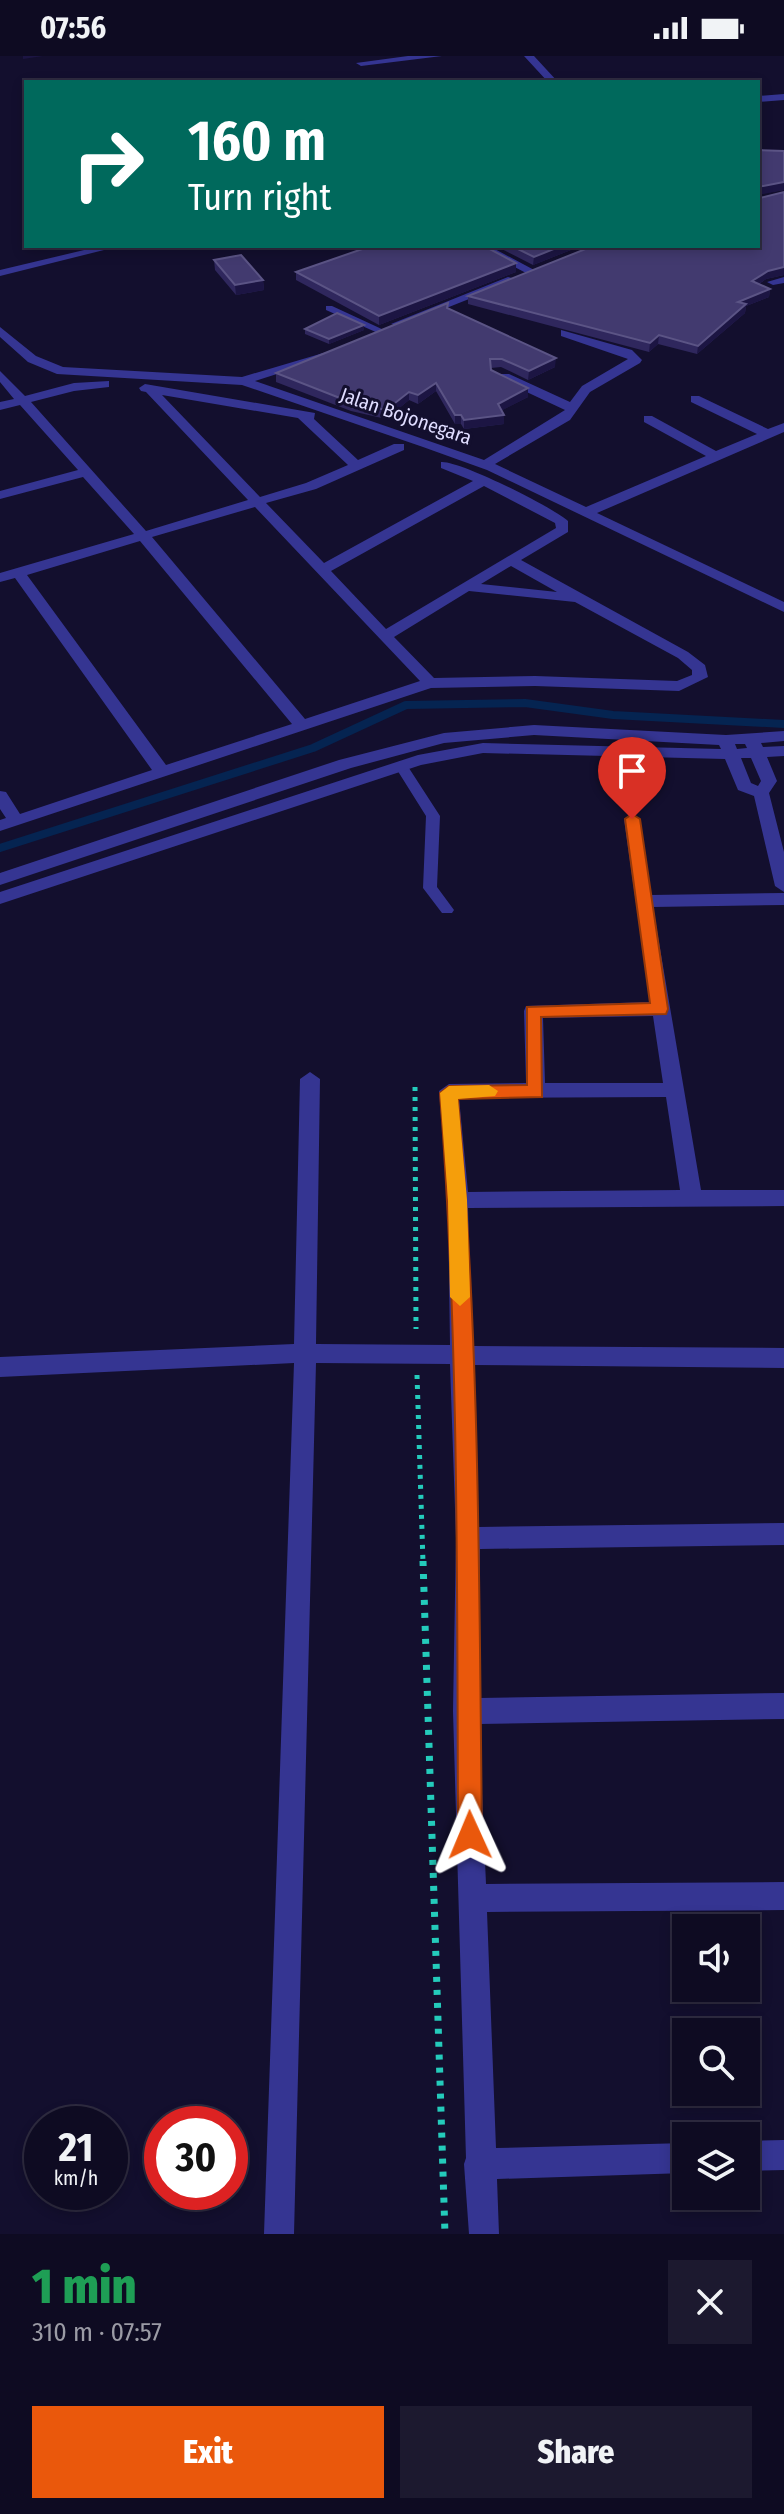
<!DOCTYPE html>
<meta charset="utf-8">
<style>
body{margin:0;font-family:"Fira Sans Condensed",sans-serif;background:#1c192f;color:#f1f3f6;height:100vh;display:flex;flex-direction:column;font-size:30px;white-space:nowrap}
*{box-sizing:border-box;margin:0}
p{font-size:26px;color:#9b9ba5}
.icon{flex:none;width:44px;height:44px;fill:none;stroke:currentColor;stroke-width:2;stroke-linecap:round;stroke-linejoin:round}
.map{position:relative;height:2178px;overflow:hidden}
.side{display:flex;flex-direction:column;background:#0e0b22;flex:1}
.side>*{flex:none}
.top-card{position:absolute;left:24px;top:24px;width:736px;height:168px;border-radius:0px;box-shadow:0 4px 12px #0003,0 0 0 2px #2e2b40;background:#00695c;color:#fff;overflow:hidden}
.tools{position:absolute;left:672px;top:1858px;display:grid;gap:16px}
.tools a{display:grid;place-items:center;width:88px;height:88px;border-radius:0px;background:#0e0b22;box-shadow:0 4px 12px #0003,0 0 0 2px #2e2b40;font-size:40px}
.speed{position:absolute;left:24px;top:2050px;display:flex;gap:16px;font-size:40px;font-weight:700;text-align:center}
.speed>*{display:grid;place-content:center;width:104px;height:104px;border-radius:50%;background:#0e0b22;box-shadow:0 4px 12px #0003,0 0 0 2px #2e2b40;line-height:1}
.speed small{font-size:20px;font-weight:400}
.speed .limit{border:12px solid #d22;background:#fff;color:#111}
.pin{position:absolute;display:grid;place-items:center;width:68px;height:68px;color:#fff;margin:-82px -34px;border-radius:50% 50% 50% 0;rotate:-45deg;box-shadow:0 0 8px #0007}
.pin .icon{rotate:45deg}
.me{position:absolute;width:88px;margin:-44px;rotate:359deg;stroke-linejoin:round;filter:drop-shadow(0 0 6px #0008)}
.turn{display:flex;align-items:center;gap:28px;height:168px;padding:0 32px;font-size:36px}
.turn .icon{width:104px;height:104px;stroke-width:2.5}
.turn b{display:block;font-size:56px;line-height:68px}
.round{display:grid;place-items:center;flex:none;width:84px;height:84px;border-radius:0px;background:#1c192f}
.summary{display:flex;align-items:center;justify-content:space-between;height:136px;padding:0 32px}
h1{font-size:48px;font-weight:800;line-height:60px;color:#1e9e55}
.cta{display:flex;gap:16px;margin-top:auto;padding:16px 32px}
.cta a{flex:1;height:92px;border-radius:0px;background:#ea580c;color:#fff;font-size:32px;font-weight:800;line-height:92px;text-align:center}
.cta a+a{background:#1c192f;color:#f1f3f6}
.status{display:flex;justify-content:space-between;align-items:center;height:56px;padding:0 40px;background:#0e0b22;direction:ltr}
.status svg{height:22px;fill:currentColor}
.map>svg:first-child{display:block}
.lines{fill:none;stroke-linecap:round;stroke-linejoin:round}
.stream{stroke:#052451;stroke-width:8}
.path-far1{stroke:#24cbbb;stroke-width:5;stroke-dasharray:4 6;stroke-linecap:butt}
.path{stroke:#24cbbb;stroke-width:7;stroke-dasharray:5 8;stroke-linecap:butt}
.service{fill:#353592;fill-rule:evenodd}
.minor{fill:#353592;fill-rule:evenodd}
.wall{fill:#2f275d}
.shaded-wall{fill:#1c1543}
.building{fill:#423a6f;stroke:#5b5485;stroke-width:2}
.route{fill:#ea580c;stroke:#983908;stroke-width:2}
.slow{fill:#f59e0b}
.labels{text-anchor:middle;stroke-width:6;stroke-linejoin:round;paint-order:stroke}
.far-street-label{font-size:20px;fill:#dfdcff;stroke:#130f2e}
</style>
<div class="status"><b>07:56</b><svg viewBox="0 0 49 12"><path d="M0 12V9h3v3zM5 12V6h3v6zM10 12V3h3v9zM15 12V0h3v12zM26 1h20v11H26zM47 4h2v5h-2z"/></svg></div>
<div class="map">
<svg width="784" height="2178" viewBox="0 0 784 2178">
<rect width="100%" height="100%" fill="#130f2e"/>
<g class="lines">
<path class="stream" d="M0 792 313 692 406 649 525 647 613 659 784 668"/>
<path class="path-far1" d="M415 1031 416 1273
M417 1319 423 1507"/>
<path class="path" d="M423 1505 445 2178"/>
<path class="service" d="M326 250H332L386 275 378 277 326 254Z
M400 705 405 706 440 760 437 831 454 854 452 857H442L423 832 426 760 394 709Z"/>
<path class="minor" d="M408 0H442L361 10 356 7Z
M524 0H534L558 26H548Z
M784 38V44L758 46V40Z
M101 190H120L0 220V214Z
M475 190H489L536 215 526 217Z
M508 221 512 222V226L401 270 391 268Z
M784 221V227L773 229 767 226Z
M0 271 36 300 63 311 242 321 330 295V301L255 325 484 404 565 354 501 324V318H509L570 346 582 330 628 303 561 280V274L632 294 642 304 640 307 590 336 570 364 495 408 586 451 706 400 644 366V360H652L716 395 757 378 691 346V340H699L768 373 784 367V376L597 457 784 546V556L487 414 423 391 242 329 57 318 28 306 0 281Z
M0 315 25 340 74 327 109 325V331L74 335 31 346 146 475 248 444 146 336 141 335 139 332 145 328 315 357 314 363 358 404 394 388H404V394L316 433 266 447 324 507 473 425 441 412V406C459 404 554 452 568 465V476L521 504 688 596 705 609 708 621 679 635 535 630 431 632 0 775V764L6 762 0 753V735L6 736 20 758 152 714 15 522 0 526V517L134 478 83 421 0 443V435L78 414 20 349 0 354V346L14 343 0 326ZM162 339 298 362 348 409 306 427 260 441ZM484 430 555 467 556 472 386 573 331 515ZM255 451 420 625 305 663 152 481ZM140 485 292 668 166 709 27 519ZM511 510 557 536 481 528ZM469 535 575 546 678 602 692 614V619L677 625 535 620 434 622 394 581Z
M534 669 726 679 784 675V685L761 687 763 691 784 690V700L767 701 777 725 769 737 784 796V836L775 830 754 740 738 734 725 703 483 697 421 709 0 848V836L418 699 483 687 721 693 719 689 534 679 444 687 351 712 0 829V817L339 704 444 677ZM735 688H745L747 692 737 693ZM741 702H751L761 725 758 730 751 727Z
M632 758 640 763 651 839 784 837V849L653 851 701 1134H784V1150L468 1152 472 1290 784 1292V1312L472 1309 479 1471 784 1467V1489L480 1493 479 1642 784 1637V1663L479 1668 486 1828 784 1826V1854L487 1856 496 2092 686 2087V2117L497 2123 499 2178H469L464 2108 466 2102 453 1655 456 1482 450 1308 316 1307 294 2178H264L294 1307 0 1321V1301L294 1288 300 1023 310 1016 320 1023 316 1288 450 1289 448 1144 439 1035 449 1028 526 1027 524 955 526 950 650 946 624 763ZM653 960 663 1027H545L543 962ZM666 1041 680 1134 468 1136 459 1042Z
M784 2084V2114L746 2115V2085Z"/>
</g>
<path class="wall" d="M758 94 784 95V135V134L759 138 760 142 784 136V219L766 223 759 228 770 233 769 241 746 250 745 257 697 298 658 288 649 296 468 248V240L758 190Z
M496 190H581L533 209Z
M214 204 263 224 264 234 236 239 215 214Z
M296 216H516L379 269 296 224Z
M448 253 555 311 528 324 501 311 491 312V314L528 332V341L502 354 504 368 464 373 461 368H455L436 335 418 348 409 344 386 363 351 355 276 326V317Z
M364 269V274L329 288 305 278V273Z"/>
<path class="shaded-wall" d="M23 0H43L23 3Z
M784 126V134L758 139V131Z
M561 190H581L533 209 534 201Z
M516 207V216L379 269V260Z
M784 211V219L766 223 751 233 752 225 768 215Z
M263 224 264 234 236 239 235 229Z
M770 233 769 241 746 250 745 257 697 298 698 290 738 246Z
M364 269V274L329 288V283Z
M659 279 658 288 649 296 650 287Z
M556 302 555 311 528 324 529 315Z
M436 327V335L418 348V339Z
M528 332V341L497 357 498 348Z
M409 336V344L386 363V354Z
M455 359H461V368H455Z
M504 359V368L464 373V364Z"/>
<path class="building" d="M758 94 784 95V126L758 131Z
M758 135 760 142 784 136V211L768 215 752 225 770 233 738 246 746 248 698 290 659 279 650 287 468 240 593 190H758Z
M371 190H484L516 207 379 260 296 216Z
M512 190H561L534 201Z
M241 199 263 224 235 229 214 204Z
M448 247 447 252 556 302 529 315 502 303H490L491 314 528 332 498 348 504 359 464 364 461 359H455L436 327 418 339 409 336 386 354 350 346 276 317Z
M337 257 364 269 329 283 305 273Z"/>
<path class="route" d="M632 758 640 763 668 953 666 958 541 961 542 1041 458 1043C480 1288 479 1534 482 1779L478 1788 470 1792 461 1788 458 1779C457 1532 459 1284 440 1037L449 1030 527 1029V951L650 947 625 763Z"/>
<path class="slow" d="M489 1029 498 1035 495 1040 458 1043 467 1144 470 1241 460 1250 450 1241 448 1144 440 1037 449 1030Z"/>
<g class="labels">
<g class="far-street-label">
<text transform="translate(406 360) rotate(19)" y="7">Jalan Bojonegara</text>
</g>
</g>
</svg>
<div class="tools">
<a><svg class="icon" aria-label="sound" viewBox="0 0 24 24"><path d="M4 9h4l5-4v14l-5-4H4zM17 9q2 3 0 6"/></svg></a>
<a><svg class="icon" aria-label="search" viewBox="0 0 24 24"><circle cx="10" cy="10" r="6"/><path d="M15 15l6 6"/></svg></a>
<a><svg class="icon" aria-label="layers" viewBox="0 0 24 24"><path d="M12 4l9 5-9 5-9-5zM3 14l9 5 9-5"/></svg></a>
</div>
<div class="speed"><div>21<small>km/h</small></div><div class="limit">30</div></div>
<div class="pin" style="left:632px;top:763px;background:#d93025"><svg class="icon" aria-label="arrive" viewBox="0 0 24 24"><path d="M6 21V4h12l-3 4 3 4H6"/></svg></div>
<svg class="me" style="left:470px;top:1779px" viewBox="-20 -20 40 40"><path d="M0-17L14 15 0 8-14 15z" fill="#ea580c" stroke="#fff" stroke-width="4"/></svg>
<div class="top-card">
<div class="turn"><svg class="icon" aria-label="right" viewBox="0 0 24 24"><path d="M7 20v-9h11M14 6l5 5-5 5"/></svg><div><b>160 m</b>Turn right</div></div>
</div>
</div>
<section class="side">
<div class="summary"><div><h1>1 min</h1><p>310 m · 07:57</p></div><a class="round"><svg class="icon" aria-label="close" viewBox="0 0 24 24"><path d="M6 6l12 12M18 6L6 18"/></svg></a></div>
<div class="cta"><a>Exit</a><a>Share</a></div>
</section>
